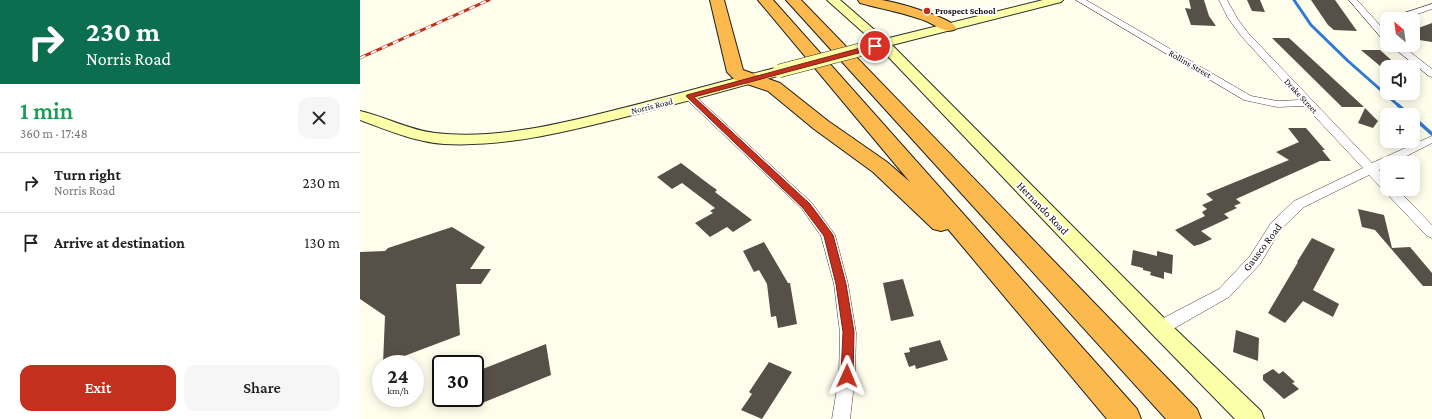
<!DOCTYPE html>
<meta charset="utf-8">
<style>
body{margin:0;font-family:"Crimson Pro",serif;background:#f6f6f6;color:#222;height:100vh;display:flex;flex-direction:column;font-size:15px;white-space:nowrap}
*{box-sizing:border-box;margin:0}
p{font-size:13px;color:#767676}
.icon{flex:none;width:22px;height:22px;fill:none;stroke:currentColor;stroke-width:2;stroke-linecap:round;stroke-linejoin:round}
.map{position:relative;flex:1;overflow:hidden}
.sheet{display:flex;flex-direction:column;background:#fff;width:360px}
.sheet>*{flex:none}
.guide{background:#0b6e4f;color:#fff;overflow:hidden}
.needle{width:26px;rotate:331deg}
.buttons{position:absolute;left:1020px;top:12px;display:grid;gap:8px}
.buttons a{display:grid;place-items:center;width:40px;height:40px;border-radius:8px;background:#fff;box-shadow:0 2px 10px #0003;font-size:20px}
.speed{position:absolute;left:12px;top:355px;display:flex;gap:8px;font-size:20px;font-weight:700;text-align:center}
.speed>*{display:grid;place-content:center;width:52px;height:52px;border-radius:50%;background:#fff;box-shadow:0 2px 10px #0003;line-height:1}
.speed small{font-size:10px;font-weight:400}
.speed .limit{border:2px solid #111;border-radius:6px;background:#fff;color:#111}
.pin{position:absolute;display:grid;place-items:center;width:34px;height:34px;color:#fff;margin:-17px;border:2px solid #fff;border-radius:50%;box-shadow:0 1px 4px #0007}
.me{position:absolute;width:44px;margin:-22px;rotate:1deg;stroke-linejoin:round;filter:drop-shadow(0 0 3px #0008)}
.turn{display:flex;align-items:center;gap:14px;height:84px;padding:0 20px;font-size:18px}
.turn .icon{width:52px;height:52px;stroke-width:2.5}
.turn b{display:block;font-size:28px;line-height:34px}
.round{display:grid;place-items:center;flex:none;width:42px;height:42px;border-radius:12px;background:#f6f6f6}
.summary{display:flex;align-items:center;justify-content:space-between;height:68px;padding:0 20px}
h1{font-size:24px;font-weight:600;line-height:30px;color:#1e9e55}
.button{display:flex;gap:8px;margin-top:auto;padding:8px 20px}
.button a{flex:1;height:46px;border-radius:12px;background:#c3301e;color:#fff;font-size:16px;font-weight:600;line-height:46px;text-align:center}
.button a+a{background:#f6f6f6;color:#222}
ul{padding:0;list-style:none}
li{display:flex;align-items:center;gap:12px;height:60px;padding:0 20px;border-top:1px solid #e0e0e0}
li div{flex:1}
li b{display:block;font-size:15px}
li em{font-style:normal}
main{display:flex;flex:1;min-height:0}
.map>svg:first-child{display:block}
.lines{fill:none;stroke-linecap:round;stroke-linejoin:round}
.stream-far1{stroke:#3179d4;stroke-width:3}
.stream{stroke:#3179d4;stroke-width:3.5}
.building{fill:#565048}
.street-casing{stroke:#404040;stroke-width:1}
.secondary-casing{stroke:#2f2f2f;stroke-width:2}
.highway-casing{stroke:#1e1e1e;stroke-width:2}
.street{fill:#fff;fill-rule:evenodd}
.secondary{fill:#fbffa7;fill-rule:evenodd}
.highway{fill:#fcb94e;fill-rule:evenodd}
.rail-casing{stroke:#c3301e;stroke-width:3}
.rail{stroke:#fff;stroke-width:2;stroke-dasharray:6;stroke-linecap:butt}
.secondary-bridge-casing{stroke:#2f2f2f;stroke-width:14;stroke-linecap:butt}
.secondary-bridge{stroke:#fbffa7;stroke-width:13}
.route{fill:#c3301e;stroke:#7f1f14}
.poi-dot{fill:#c3301e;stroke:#fff;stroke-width:1.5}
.labels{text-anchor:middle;stroke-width:4;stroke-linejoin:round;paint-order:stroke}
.far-poi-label{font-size:9px;font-weight:bold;fill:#0d0d0d;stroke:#fff;text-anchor:start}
.far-street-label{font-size:9px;fill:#0d0d0d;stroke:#fff}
.street-label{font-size:11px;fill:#0d0d0d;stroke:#fff}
</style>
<main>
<section class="sheet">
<div class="guide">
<div class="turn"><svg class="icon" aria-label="right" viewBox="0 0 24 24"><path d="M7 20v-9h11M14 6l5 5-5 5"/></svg><div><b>230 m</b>Norris Road</div></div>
</div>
<div class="summary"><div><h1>1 min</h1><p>360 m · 17:48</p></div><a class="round"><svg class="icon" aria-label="close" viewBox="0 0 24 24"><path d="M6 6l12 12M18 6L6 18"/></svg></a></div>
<ul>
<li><svg class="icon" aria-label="right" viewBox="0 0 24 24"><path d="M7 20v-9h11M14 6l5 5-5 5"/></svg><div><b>Turn right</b><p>Norris Road</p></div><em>230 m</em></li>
<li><svg class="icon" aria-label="arrive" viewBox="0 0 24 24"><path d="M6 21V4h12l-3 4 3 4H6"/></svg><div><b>Arrive at destination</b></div><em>130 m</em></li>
</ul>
<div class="button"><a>Exit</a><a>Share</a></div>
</section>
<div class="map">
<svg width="1072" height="419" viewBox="0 0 1072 419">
<rect width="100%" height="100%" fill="#fffeec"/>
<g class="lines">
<path class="stream-far1" d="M934 0 951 25 988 61 1039 106"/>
<path class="stream" d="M1038 105 1050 115
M1053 117 1072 134"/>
</g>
<path class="building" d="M829 0H844L849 16 856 26 831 25 825 8 831 9Z
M887 0H900L905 12 892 11Z
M951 0H975L997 31 974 30 968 25Z
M1072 23V42L1053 39V30Z
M912 38H929L1004 107H982Z
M1001 50H1020L1038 66H1020Z
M1005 108 1018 121 1013 128 998 123Z
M928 128H946L965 150H962L971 161H960L876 199 881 203 874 206 877 208 864 214 869 218 841 231 852 239 841 244 834 246 815 230 845 216 842 212 847 209 842 205 853 200 846 194 929 160 916 152 939 142Z
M321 163 350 185 357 190 355 192 392 220 373 232 367 227 350 237 335 223 353 213 350 211 355 208 322 183 312 189 297 177Z
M998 209 1024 215 1032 248 1050 247 1072 273V286H1063L1015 230 1002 227Z
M92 227 125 247 110 269H131L121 284H96L100 335 23 364 25 316 0 299V252L25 251 28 248Z
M952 238 975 249 953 290 979 304 973 317 943 301 925 323 908 313 938 262H937Z
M404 242 428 283H430L437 324 418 328 416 316 411 317 407 284 399 270 394 272 383 251Z
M773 250 797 256V251L813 255 812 274 804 272V279L790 275 791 272 783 270V268L771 265Z
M543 279 554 316 531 321 523 283Z
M876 330 899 338 898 361 873 352Z
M580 340 588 360 556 369 555 365 549 367 544 353 550 352 549 348Z
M186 344 191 375 122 403 115 404V372Z
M409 362 432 372 402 419 381 410 392 394 389 392Z
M913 369 919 374 923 371 935 382 932 383 939 389 924 399 903 380V375Z"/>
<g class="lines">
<defs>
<path id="street" d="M716 0H726L891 96 917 101 940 100 882 37 868 18 859 0H867L877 18 888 33 1012 163 1072 136V143L1033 163H1027V166L1019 170 1027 179V189H1037L1072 225V238L1067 236 1009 175 944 207 921 229 900 264 869 297 806 333 800 335 794 333 792 328 794 323 859 289 890 256 911 223 934 201 1003 168 945 106 917 107 884 100Z
M989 0H997L1027 33V42L1024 41Z
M1072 4V9L1043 19H1031L1032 17Z
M1030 45H1041L1072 69V77L1069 76Z
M329 93 333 94 452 203 475 235 488 284 496 333 495 376 490 419H472L479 376 480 333 474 284 461 236 442 209 325 98 324 96 325 94Z"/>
<path id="secondary" d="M467 0H480L525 39 683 0H703L701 2 532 45 808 322 901 411 904 419H875L792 334 520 48 514 50 509 49 508 46 509 43 514 42Z
M419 67 424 68 426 71 424 74C369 90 313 105 257 119 201 133 143 147 84 144 55 142 27 130 0 120V111C26 117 49 130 75 133 127 139 181 128 231 116 294 101 356 83 419 67Z"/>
<path id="highway" d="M350 0H364L383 70 420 83 468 121 527 162 550 182 398 0H413L777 409 781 419H747L588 229 581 231 573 229 513 172 454 129 408 91 375 80 367 72Z
M426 0H441L837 409 841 419H806Z
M498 0C505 0 513 0 520 0 534 1 589 17 596 27L594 30C583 33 576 25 566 21 545 13 522 9 500 3Z"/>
</defs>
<use href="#street" class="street-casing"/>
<use href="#secondary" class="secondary-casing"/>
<use href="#highway" class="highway-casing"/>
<use href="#street" class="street"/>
<use href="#secondary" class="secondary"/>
<use href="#highway" class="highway"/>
<defs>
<path id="rail" d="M0 58 129 0"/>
</defs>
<use href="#rail" class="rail-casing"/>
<use href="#rail" class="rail"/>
<defs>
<path id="secondary-bridge" d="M419 71 507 48"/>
</defs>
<use href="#secondary-bridge" class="secondary-bridge-casing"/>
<use href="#secondary-bridge" class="secondary-bridge"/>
</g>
<path class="route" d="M515 44 518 46 517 48 334 97 450 204 473 235 486 284 494 332 493 376 491 380 487 382 483 380 481 376 483 332 476 284 464 236 443 208 326 96 327 95Z"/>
<circle class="poi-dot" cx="567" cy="11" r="4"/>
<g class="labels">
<g class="far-poi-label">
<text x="575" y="14">Prospect School</text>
</g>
<g class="far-street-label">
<text transform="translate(830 64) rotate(30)" y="3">Rollins Street</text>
<text transform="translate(941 96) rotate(47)" y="3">Drake Street</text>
<text transform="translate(292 106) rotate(-14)" y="3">Norris Road</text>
</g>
<g class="street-label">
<text transform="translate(683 208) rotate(46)" y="4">Hernando Road</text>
<text transform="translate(902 247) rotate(-53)" y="4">Gausco Road</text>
</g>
</g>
</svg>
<div class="buttons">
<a><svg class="needle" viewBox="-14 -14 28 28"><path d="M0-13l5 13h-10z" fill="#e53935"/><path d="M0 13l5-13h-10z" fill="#767676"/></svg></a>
<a><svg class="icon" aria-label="sound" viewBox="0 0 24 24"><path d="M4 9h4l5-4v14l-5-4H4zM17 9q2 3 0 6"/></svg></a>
<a>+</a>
<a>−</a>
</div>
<div class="speed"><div>24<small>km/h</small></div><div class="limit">30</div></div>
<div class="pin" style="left:515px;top:46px;background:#d93025"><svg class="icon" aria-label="arrive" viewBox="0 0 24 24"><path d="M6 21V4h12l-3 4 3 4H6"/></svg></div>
<svg class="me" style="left:487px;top:376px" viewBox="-20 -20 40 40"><path d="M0-17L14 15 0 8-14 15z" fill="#c3301e" stroke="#fff" stroke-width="4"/></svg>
</div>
</main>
